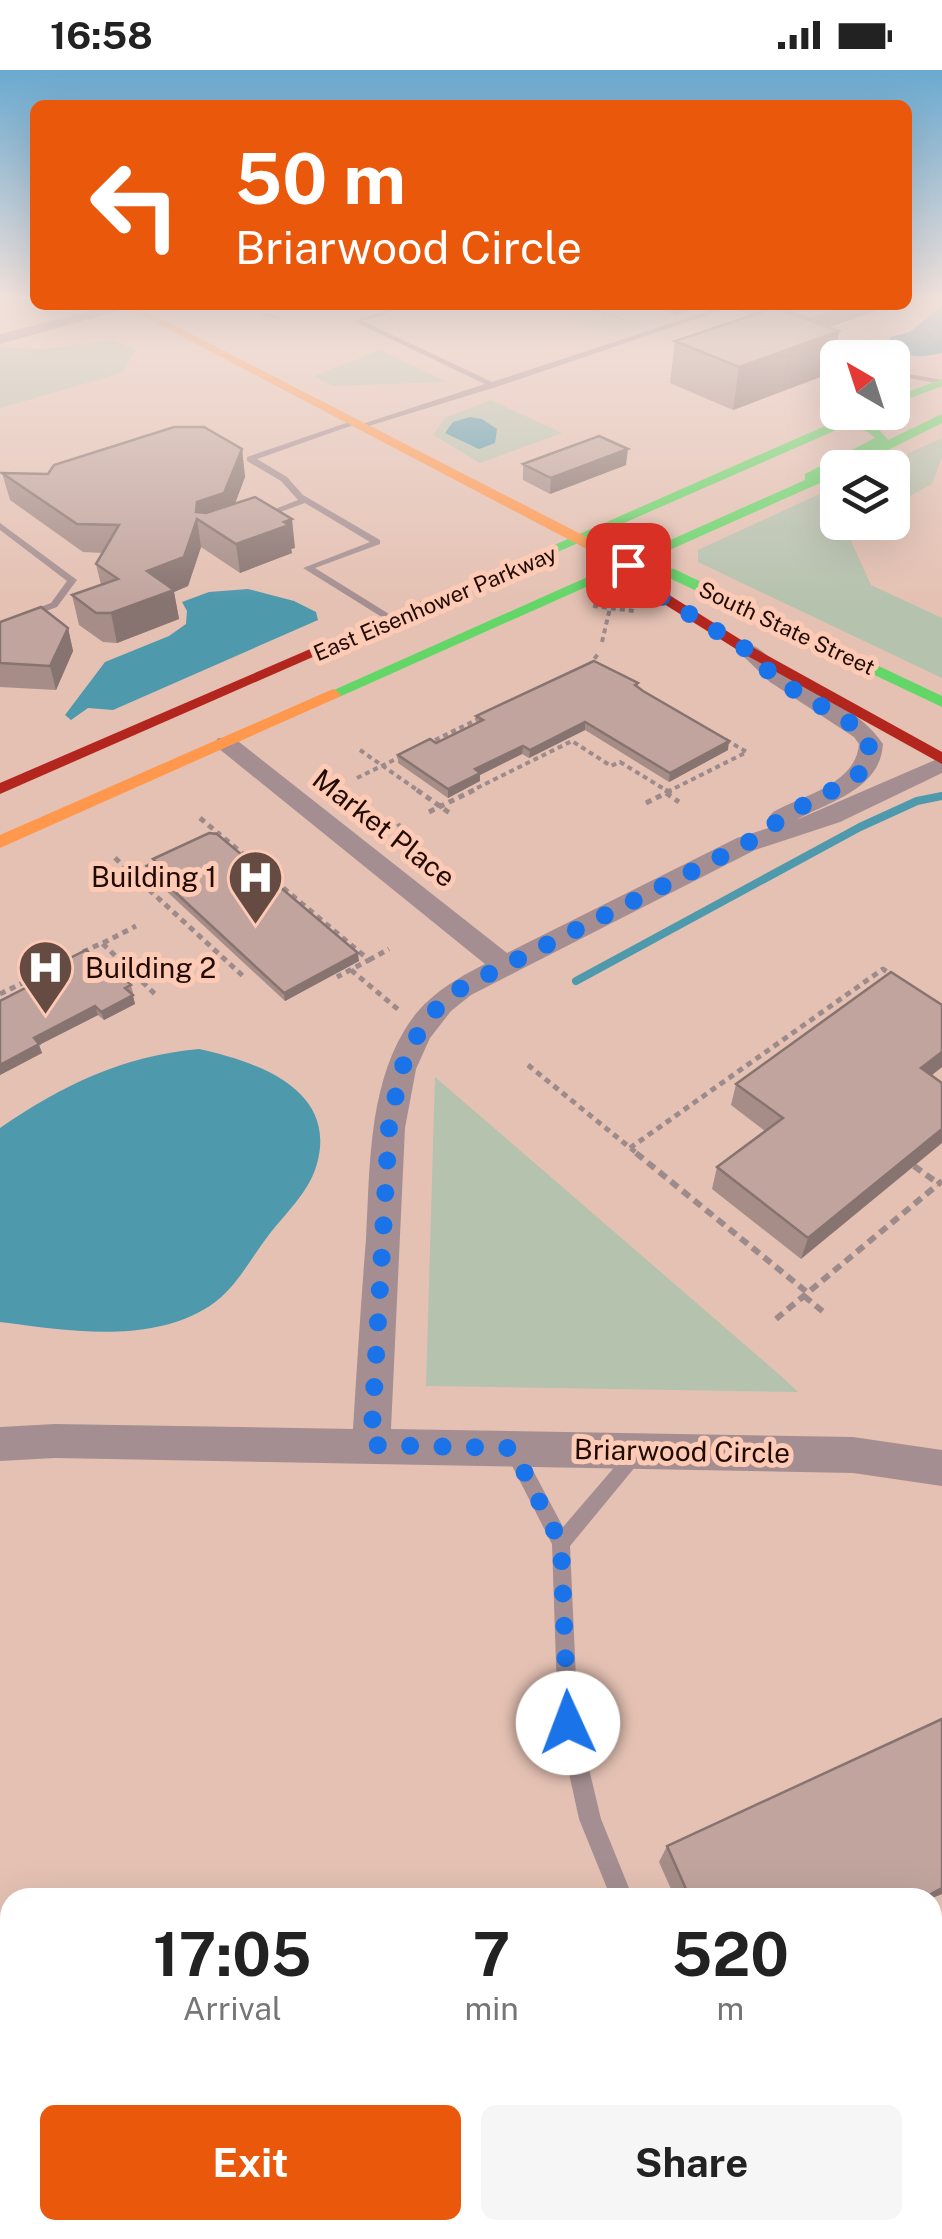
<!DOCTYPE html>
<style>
body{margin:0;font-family:"Public Sans",sans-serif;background:#f6f6f6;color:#222;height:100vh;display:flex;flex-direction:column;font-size:38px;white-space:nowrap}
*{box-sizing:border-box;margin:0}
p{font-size:32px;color:#767676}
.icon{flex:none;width:55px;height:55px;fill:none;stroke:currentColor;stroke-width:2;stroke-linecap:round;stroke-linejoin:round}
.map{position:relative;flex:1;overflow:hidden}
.drawer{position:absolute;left:0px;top:1818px;width:942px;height:352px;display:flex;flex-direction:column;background:#fff;border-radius:30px 30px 0 0;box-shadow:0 10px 40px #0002}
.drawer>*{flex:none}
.banner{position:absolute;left:30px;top:30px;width:882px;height:210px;border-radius:15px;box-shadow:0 10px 40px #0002;background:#ea580c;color:#fff;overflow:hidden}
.needle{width:65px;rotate:321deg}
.controls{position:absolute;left:820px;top:270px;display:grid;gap:20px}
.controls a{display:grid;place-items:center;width:90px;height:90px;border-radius:15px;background:#fff;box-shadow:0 10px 40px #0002;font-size:50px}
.pin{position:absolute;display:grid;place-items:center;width:85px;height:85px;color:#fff;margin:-42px;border-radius:20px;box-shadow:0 5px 15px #0006}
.me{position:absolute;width:110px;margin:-55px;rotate:358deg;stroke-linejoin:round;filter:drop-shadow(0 0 8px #0008)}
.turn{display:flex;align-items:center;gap:35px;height:210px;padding:0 40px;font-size:45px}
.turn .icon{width:130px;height:130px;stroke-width:2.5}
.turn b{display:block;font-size:70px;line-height:85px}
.eta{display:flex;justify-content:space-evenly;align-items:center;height:170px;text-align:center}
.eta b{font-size:60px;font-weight:700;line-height:70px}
.primary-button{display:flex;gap:20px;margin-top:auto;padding:20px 40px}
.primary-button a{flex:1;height:115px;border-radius:15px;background:#ea580c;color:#fff;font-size:40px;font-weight:700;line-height:115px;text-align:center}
.primary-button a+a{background:#f6f6f6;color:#222}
.status{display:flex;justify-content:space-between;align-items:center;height:70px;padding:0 50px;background:#fff;direction:ltr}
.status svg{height:28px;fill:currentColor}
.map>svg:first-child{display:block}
.green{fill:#b5c2ae}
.water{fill:#4e99ac}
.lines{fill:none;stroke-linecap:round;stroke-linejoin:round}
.stream{stroke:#4e99ac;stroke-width:8}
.path-far3{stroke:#9d8a8a;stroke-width:2.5;stroke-dasharray:4 2.5;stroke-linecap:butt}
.path-far2{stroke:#9d8a8a;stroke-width:4;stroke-dasharray:5 4;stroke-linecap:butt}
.path-far1{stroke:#9d8a8a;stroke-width:5;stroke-dasharray:6 5;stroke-linecap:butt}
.path{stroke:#9d8a8a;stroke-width:6;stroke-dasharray:9 6;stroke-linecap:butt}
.lane{fill:#a48e91;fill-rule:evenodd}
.street{fill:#a48e91;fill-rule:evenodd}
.fast{fill:#63d668;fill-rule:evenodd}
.slow{fill:#ff974d;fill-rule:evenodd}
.jam{fill:#b3261e;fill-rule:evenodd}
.wall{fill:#a68d88}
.shaded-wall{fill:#87736f}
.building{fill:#c1a49e;stroke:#87736f;stroke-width:2.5}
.route{stroke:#1a73e8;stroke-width:18;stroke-dasharray:0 32.4}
.labels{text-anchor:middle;stroke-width:10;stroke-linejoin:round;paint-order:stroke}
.far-street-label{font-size:22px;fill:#210b04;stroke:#fdcab5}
.street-label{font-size:28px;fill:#210b04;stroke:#fdcab5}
.poi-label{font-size:28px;fill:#210b04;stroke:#fdcab5;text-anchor:end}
</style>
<div class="status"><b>16:58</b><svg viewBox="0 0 49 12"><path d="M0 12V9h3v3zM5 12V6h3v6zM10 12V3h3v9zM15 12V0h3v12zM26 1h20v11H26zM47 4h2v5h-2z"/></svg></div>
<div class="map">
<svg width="942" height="2169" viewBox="0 0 942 2169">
<rect width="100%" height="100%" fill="#e4c1b3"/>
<path class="green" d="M540 235H649L675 245 614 265Z
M113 270 136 280 122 303 0 338V277L44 279Z
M380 280 447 312 332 316 314 306Z
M491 330 562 363 480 393 433 365 445 348Z
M942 368V387L932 414 893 435 892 398 878 397Z
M837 416 838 452 858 453 846 460 871 515 942 548V608L698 492V480Z
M435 1007 781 1306 798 1322 426 1316Z"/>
<path class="water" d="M942 235V283C921 288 905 288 886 276L891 267 910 262Z
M470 347 482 349 497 359 495 373 479 379 445 363 453 352Z
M248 519 294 531 316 542 318 550 113 640 88 638 71 650 65 645 105 592 169 566 186 554 187 541 182 532 209 522Z
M199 979C258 992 340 1020 316 1097 308 1123 284 1145 268 1166 248 1192 233 1224 203 1240 143 1274 64 1260 0 1252V1058C63 1015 122 986 199 979Z"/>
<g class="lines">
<path class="stream" d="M576 911 860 757 917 731 942 726"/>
<path class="path-far3" d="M578 235 628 251"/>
<path class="path-far2" d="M593 536 634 541
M602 572 610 538
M589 596 598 584
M726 670 747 682
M427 674 480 648
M360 680 420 722
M357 708 404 685
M469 722 572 671 611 696 620 692 669 722
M667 722 747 682"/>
<path class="path-far1" d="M417 720 451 744
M665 720 669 722
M666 723 679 732
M646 733 672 720
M429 742 474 720
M200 748 219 764
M215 765 219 764 369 890 337 907
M377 765 401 755
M151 795 132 804 244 907
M98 820 132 804 114 787
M103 873 136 856
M83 882 102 873 156 925
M369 890 389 879
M351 900 400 941
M0 924 51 899
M528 995 639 1085
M630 1078 883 899 893 906"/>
<path class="path" d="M636 1083 808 1223
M914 1096 939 1114
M804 1226 827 1245
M776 1249 942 1111"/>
<path class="lane" d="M251 235H257L252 241 249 239Z
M405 235H415L363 251 492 312 727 235H737L496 317 359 359V355L485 314 353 251Z
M261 243 283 247 279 249 263 246Z
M892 301 942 310V314L892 305Z
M352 351 359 353 257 389 287 407 303 425 380 470V474L315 498 397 549 398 551 393 554 303 498 370 472 305 433 264 448 257 446 298 430 281 411 247 391V387Z
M0 453 77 510 57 537 0 558V552L51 533 67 511 0 460Z
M514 1374 520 1376 563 1457 630 1379 636 1377 642 1379 645 1385 570 1476 578 1653 601 1749 633 1828H611L579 1749 558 1653 552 1474 505 1382 508 1376Z
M742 2160H768L771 2169H745Z"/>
<path class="street" d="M115 235 136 236 0 274V264Z
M749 574C763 578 774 594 787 603 821 626 859 639 883 674 880 720 830 731 796 750L942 687V703L840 752 755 780 471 925 451 941 430 968 416 999 405 1058 391 1359 853 1367 942 1380V1416L853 1403 55 1388 0 1391V1357L55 1354 353 1359C357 1295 361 1232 366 1169 370 1099 368 1022 404 961 423 928 452 911 485 894L218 678 214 673 218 668H234L507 883 737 768 781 754 769 747 773 742C804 725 856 714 859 674L854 667 770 612 738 581Z"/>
<path class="fast" d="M942 309V316L892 335V328Z
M857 342H874L858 351 876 356 888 370 942 344V353L862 393 852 390 838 398V405L640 493 674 499 942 626V637L665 506 631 497 339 627 325 624 805 410V404L875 368 868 362 848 355 466 522 454 519Z"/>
<path class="slow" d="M122 235H135L645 497 638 501 623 498Z
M333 619 341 624 339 627 0 778V765Z"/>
<path class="jam" d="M456 516 468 519 0 724V713Z
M648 518H658L754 578 942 682V694L744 584 648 524Z"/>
</g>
<path class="wall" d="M649 235H705L675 245Z
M736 235H891L828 258 839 261 831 303 733 340 670 313 675 271 752 245 736 240Z
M242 379 245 407 235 434 295 478 291 479 292 483 240 503 201 477 188 516 174 522 179 549 117 573 103 572 79 555 72 525 101 515 96 494 103 483 83 482 10 430 2 403 48 404Z
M523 394 626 395 550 424 523 410Z
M0 552 68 558 73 581 56 620 0 617Z
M638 613V617L728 680 669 712 585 660 529 688 522 684 480 705V711L448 728 398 693V685L436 673 476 654V646Z
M153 789 359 891 285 931 149 805 147 796 154 793Z
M95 889 131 915 133 923 131 924 135 934 104 950 98 945 39 975 42 983 0 1005V931L48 906 46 900Z
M942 935V997L931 1006 801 1189 712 1119 717 1097 765 1061 731 1035 736 1014Z
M942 1649V1824L932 1828H675L659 1792 667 1776Z
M942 2035V2169H826L822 2160H932V2041Z"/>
<path class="shaded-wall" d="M676 235H705L675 245Z
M848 235H891L807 265 810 249Z
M839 261 831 303 733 340 739 297Z
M242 379 245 407 228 451 196 442 197 432Z
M628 379 626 395 550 424 551 408Z
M197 449 201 477 188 516 174 522 179 549 117 573 111 543 147 501Z
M292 449 295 478 291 479 292 483 240 503 236 474Z
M68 558 73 581 56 620 50 596Z
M585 652V660L529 688 530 680Z
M729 671 728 680 669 712 670 703Z
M523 676 522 684 480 705V711L448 728V719L475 699Z
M358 883 359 891 285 931 284 923Z
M133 925 135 934 104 950 101 942Z
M95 936 98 945 39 975 42 983 0 1005V995L34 968Z
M942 982V997L912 1020 921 998Z
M942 1059V1073L801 1189 808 1168Z
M942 1818V1824L932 1828H923Z"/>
<path class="building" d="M771 235H848L810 249Z
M774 238 839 261 739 297 675 271Z
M174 357H204L242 379 224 423 197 432 196 442 206 443 255 427 292 449 284 452 289 455 236 474 197 449 184 487 147 501 174 520 111 543H96L72 525 118 509 96 494 119 455 77 454 2 403 48 404 54 395Z
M599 366 628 379 551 408 523 394Z
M41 537 68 558 50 596 0 593V552Z
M594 591 638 613 635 615 643 621 729 671 670 703 585 652 530 680 523 676 475 699 480 703 448 719 398 685 430 669 436 673 483 650 476 646Z
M209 763 217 764 358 883 284 923 147 796 156 792 153 789Z
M86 880 95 889 101 886 131 915 125 918 133 925 101 942 95 936 34 968 39 974 0 995V931L51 905 46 900Z
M891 902 942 935V982L921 998 942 1013V1059L808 1168 717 1097 783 1048 736 1014Z
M942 1649V1818L923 1828H690L667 1776Z
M942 2040V2169H843L839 2160H932V2045Z"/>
<linearGradient id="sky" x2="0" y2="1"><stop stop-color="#6aa9d0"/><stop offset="0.43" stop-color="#f3e3dd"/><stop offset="1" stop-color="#f3e3dd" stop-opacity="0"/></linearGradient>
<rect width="942" height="531" fill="url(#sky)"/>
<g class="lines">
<path class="route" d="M568 1653 561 1474 512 1378 371 1375 389 1058 401 1000 418 964 440 934 461 918 746 774 791 742 856 708 872 684 862 660 777 610 749 581 646 517 628 495"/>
</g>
<defs>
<symbol id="hospital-pin" viewBox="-11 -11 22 30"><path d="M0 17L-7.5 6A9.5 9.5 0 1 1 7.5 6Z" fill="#654b41" stroke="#fdcab5"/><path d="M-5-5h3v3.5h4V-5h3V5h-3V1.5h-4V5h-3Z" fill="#fff"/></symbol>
</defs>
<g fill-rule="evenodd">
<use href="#hospital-pin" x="224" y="776" width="63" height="86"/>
<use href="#hospital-pin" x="14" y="866" width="63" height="86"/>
</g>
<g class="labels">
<g class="far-street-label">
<text transform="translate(435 533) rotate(-23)" y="8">East Eisenhower Parkway</text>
<text transform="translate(787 558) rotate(25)" y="8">South State Street</text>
</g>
<g class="street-label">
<text transform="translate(384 758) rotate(38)" y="10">Market Place</text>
<text transform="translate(682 1381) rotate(1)" y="10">Briarwood Circle</text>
</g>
<g class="poi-label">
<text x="217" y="817">Building 1</text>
<text x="85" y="908" text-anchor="start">Building 2</text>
</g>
</g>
</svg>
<div class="controls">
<a><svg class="needle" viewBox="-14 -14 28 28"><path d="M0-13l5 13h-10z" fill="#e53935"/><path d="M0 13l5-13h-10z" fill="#767676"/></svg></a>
<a><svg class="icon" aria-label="layers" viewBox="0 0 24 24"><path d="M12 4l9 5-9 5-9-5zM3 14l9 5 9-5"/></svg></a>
</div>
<div class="pin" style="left:628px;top:495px;background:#d93025"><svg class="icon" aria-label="arrive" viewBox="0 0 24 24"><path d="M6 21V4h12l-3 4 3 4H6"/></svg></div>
<svg class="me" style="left:568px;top:1653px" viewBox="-20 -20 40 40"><circle r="19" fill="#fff"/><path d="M0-13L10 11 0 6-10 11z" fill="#1a73e8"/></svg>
<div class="banner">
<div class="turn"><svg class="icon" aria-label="left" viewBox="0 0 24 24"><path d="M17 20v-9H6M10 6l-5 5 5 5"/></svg><div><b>50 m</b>Briarwood Circle</div></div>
</div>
<section class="drawer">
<div class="eta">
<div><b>17:05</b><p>Arrival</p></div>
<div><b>7</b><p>min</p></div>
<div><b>520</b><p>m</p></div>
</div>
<div class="primary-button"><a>Exit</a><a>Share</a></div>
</section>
</div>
